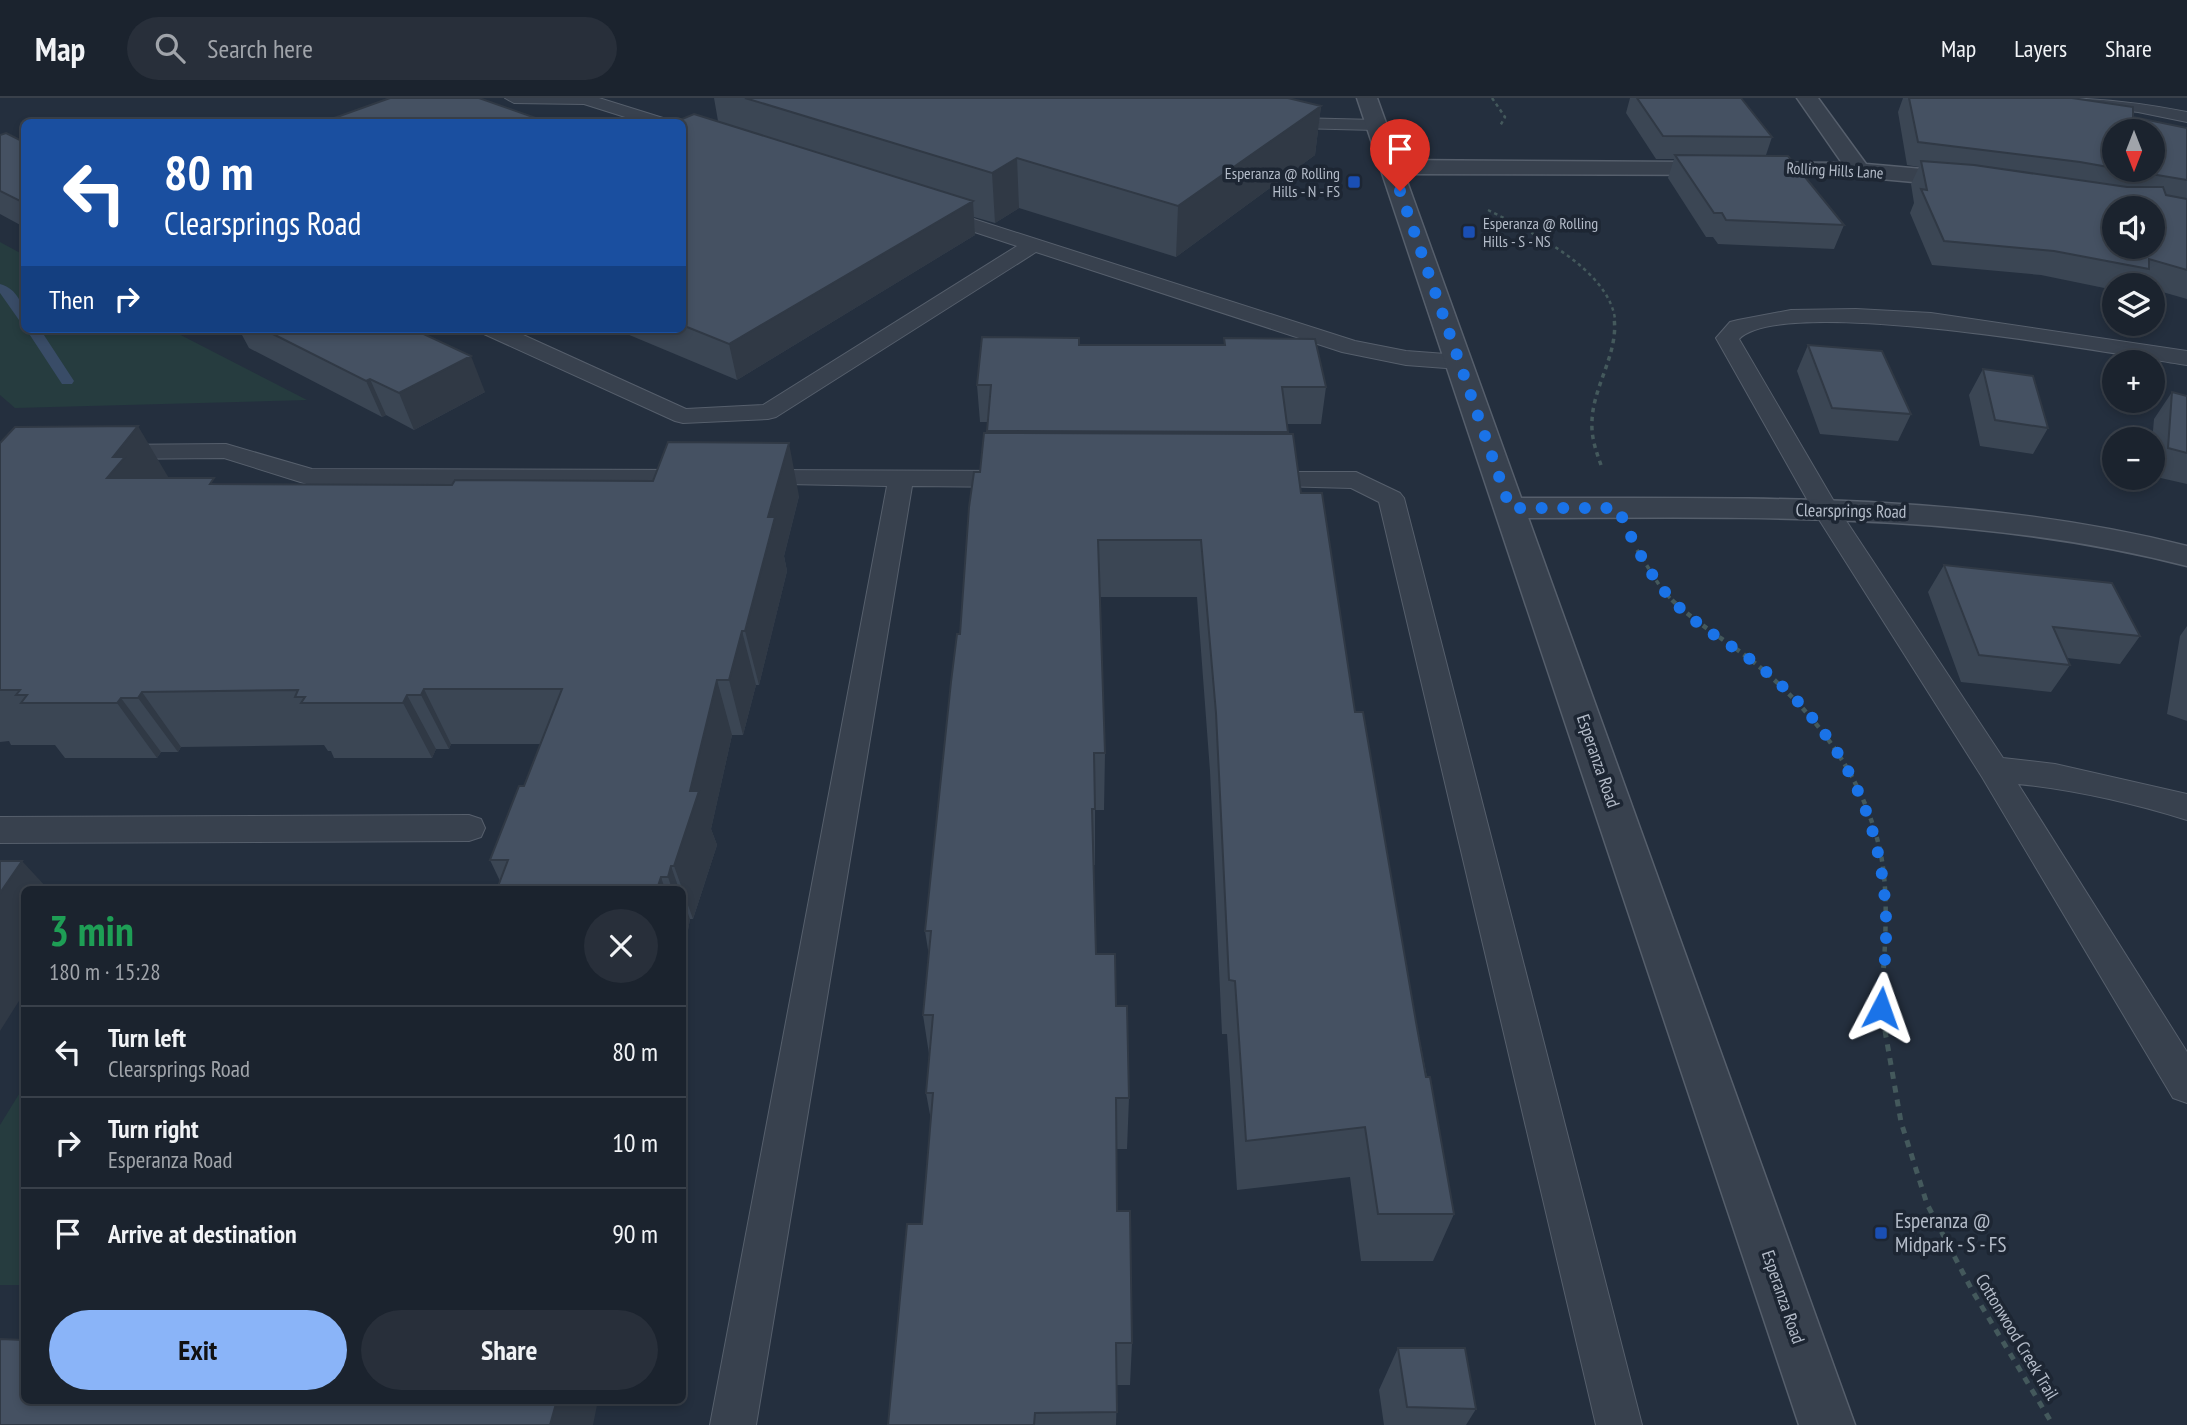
<!DOCTYPE html>
<meta charset="utf-8">
<style>
body{margin:0;font-family:"PT Sans Narrow",sans-serif;background:#282f3a;color:#f1f3f6;height:100vh;display:flex;flex-direction:column;font-size:26px;white-space:nowrap}
*{box-sizing:border-box;margin:0}
p{font-size:23px;color:#a0a4aa}
.icon{flex:none;width:38px;height:38px;fill:none;stroke:currentColor;stroke-width:2;stroke-linecap:round;stroke-linejoin:round}
.map{position:relative;flex:1;overflow:hidden}
.panel{position:absolute;left:21px;top:788px;width:665px;height:518px;display:flex;flex-direction:column;background:#1b232e;border-radius:10px;box-shadow:0 4px 10px #0003,0 0 0 2px #39404a}
.panel>*{flex:none}
.banner{position:absolute;left:21px;top:21px;width:665px;height:214px;border-radius:10px;box-shadow:0 4px 10px #0003,0 0 0 2px #39404a;background:#1a4fa0;color:#fff;overflow:hidden}
.needle{width:46px;rotate:180deg}
.fabs{position:absolute;left:2102px;top:21px;display:grid;gap:14px}
.fabs a{display:grid;place-items:center;width:63px;height:63px;border-radius:50%;background:#1b232e;box-shadow:0 4px 10px #0003,0 0 0 2px #39404a;font-size:35px}
.pin{position:absolute;display:grid;place-items:center;width:60px;height:60px;color:#fff;margin:-72px -30px;border-radius:50% 50% 50% 0;rotate:-45deg;box-shadow:0 0 7px #0007}
.pin .icon{rotate:45deg}
.me{position:absolute;width:77px;margin:-38px;rotate:4deg;stroke-linejoin:round;filter:drop-shadow(0 0 5px #0008)}
.turn{display:flex;align-items:center;gap:24px;height:147px;padding:0 28px;font-size:32px}
.turn .icon{width:91px;height:91px;stroke-width:2.5}
.turn b{display:block;font-size:49px;line-height:60px}
.then{display:flex;align-items:center;height:66px;padding:0 28px;background:#0003;gap:14px;font-size:26px}
.round{display:grid;place-items:center;flex:none;width:74px;height:74px;border-radius:37px;background:#282f3a}
.head{display:flex;align-items:center;justify-content:space-between;height:119px;padding:0 28px}
h1{font-size:42px;font-weight:600;line-height:52px;color:#1e9e55}
.action{display:flex;gap:14px;margin-top:auto;padding:14px 28px}
.action a{flex:1;height:80px;border-radius:42px;background:#8ab4f8;color:#111;font-size:28px;font-weight:600;line-height:80px;text-align:center}
.action a+a{background:#282f3a;color:#f1f3f6}
ul{padding:0;list-style:none}
li{display:flex;align-items:center;gap:21px;height:91px;padding:0 28px;border-top:2px solid #39404a}
li div{flex:1}
li b{display:block;font-size:26px}
li em{font-style:normal}
header{display:flex;align-items:center;gap:42px;box-sizing:border-box;height:98px;padding:0 35px;background:#1b232e;border-bottom:2px solid #39404a}
header strong{font-size:33px}
nav{display:flex;gap:38px;margin-inline-start:auto;font-size:24px}
.search{width:490px;height:63px;background:#282f3a;display:flex;align-items:center;gap:18px;box-sizing:border-box;padding:0 24px;border-radius:38px;color:#a0a4aa;font-size:26px}
.map>svg:first-child{display:block}
.green{fill:#263c3f}
.lines{fill:none;stroke-linecap:round;stroke-linejoin:round}
.stream{fill:#394c67;fill-rule:evenodd}
.service-casing{stroke:#565f6c;stroke-width:2}
.minor-casing{stroke:#565f6c;stroke-width:3}
.tertiary-casing{stroke:#565f6c;stroke-width:3}
.path-far3{stroke:#44595c;stroke-width:2.5;stroke-dasharray:3.5 3.5;stroke-linecap:butt}
.path-far2{stroke:#44595c;stroke-width:3.5;stroke-dasharray:4.5 4.5;stroke-linecap:butt}
.path-far1{stroke:#44595c;stroke-width:4.5;stroke-dasharray:5 5;stroke-linecap:butt}
.path{stroke:#44595c;stroke-width:5;stroke-dasharray:7 7;stroke-linecap:butt}
.service{fill:#38414e;fill-rule:evenodd}
.minor{fill:#38414e;fill-rule:evenodd}
.tertiary{fill:#38414e;fill-rule:evenodd}
.wall{fill:#3b4654;fill-rule:evenodd}
.shaded-wall{fill:#303945}
.building{fill:#455162;stroke:#303945;stroke-width:2;fill-rule:evenodd}
.route{stroke:#1a73e8;stroke-width:12;stroke-dasharray:0 21.6}
.transit-dot{fill:#1a4fb4;stroke:#1d2633;stroke-width:2.5}
.labels{text-anchor:middle;stroke-width:7;stroke-linejoin:round;paint-order:stroke}
.far-street-label{font-size:16px;fill:#b4bcc9;stroke:#1d2633}
.far-poi-label{font-size:16px;fill:#b4bcc9;stroke:#1d2633;text-anchor:end}
.street-label{font-size:18px;fill:#b4bcc9;stroke:#1d2633}
.near-poi-label{font-size:21px;fill:#b4bcc9;stroke:#1d2633;text-anchor:start}
</style>
<header>
<strong>Map</strong>
<div class="search"><svg class="icon" aria-label="search" viewBox="0 0 24 24"><circle cx="10" cy="10" r="6"/><path d="M15 15l6 6"/></svg>Search here</div>
<nav><a>Map</a><a>Layers</a><a>Share</a></nav>
</header>
<div class="map">
<svg width="2187" height="1327" viewBox="0 0 2187 1327">
<rect width="100%" height="100%" fill="#242f3e"/>
<path class="green" d="M0 144 24 157V231H169L307 302 15 310 0 297Z
M24 988V1187H0V1027Z"/>
<g class="lines">
<path class="stream" d="M0 186C17 191 24 206 24 223L19 222 0 195Z
M26 231H40L74 283 72 286H62Z"/>
<defs>
<path id="service" d="M505 0H599L663 20 666 24H641L584 6 514 5Z
M1184 0H1214L1295 20 1376 22 1385 27 1376 32 1295 30 1187 4Z
M2052 0C2099 0 2141 5 2187 14V24L2138 14 2061 5Z
M933 108 1355 243 1406 253 1459 257 1467 259 1470 264 1467 269 1459 271 1406 267 1342 254 1036 154 776 319 768 321 683 325 675 323 484 236 481 231H510L686 311 763 307 1017 148 926 118 923 114 926 110Z
M1856 211 1931 215 2187 253V267C2115 256 1784 195 1739 241L1839 412 2003 660 2055 666 2187 696V722C2132 705 2076 692 2018 686L2187 954V1005L2173 1000 1982 679 1813 412 1716 240 1730 224 1738 222 1791 212Z
M226 346 312 371 697 372 706 375 710 380 706 385 697 388 310 387 224 360 109 361 100 359 97 354 100 349 109 347Z
M752 372 1015 373 1024 376 1028 381 1024 386 1015 389 912 388 756 1327H710L887 388 743 385 739 380 743 375Z
M1256 374H1356L1400 395 1404 400 1642 1327H1596L1379 404 1351 390 1247 387 1243 382 1247 377Z
M469 717 481 721 485 730 481 739 469 743 0 745V719Z"/>
<path id="minor" d="M1797 0H1818L1866 66 1968 75 1976 77 1980 82 1976 87 1968 89 1859 79 1797 77 1392 76 1384 74 1381 69 1384 64 1392 62 1842 65Z
M1510 400C1736 401 1966 392 2187 448V468C1966 411 1736 420 1510 420L1499 417 1494 410 1499 403Z"/>
<path id="tertiary" d="M1357 0H1377L1855 1327H1799Z"/>
</defs>
<use href="#service" class="service-casing"/>
<use href="#minor" class="minor-casing"/>
<use href="#tertiary" class="tertiary-casing"/>
<path class="path-far3" d="M1492 0 1505 19 1500 28
M1488 112C1529 133 1608 170 1615 221"/>
<path class="path-far2" d="M1601 367C1596 353 1591 339 1592 323 1593 288 1619 255 1614 220
M1637 452 1663 493 1674 504"/>
<path class="path-far1" d="M1672 502C1698 527 1729 544 1756 566 1814 614 1861 675 1879 748 1888 785 1886 827 1884 865"/>
<path class="path" d="M1884 863 1881 910 1901 1024 1927 1106 1973 1194 2053 1327"/>
<use href="#service" class="service"/>
<use href="#minor" class="minor"/>
<use href="#tertiary" class="tertiary"/>
</g>
<path class="wall" d="M714 0H1288L1321 8 1315 57 1176 159 1019 110 995 125 974 119 975 137 737 282 615 231H682V24L718 23Z
M1630 0H1741L1772 39 1766 57 1844 127 1834 151 1718 146 1713 139H1706L1668 80 1674 61H1656L1626 15Z
M1903 0H2072L2133 19 2187 30V201L2152 191V187H2114V192L2041 177 1932 167 1910 115 1914 105 1911 86 1919 69 1907 67 1898 14ZM2114 33 2152 72H2114Z
M0 37 24 44V129L0 116Z
M231 231H413L485 294 414 332 386 317 382 319 249 250 242 237Z
M1224 240 1326 289 1321 326H1287V336L1301 395 1355 614 1454 1116 1433 1163H1361L1350 1079 1237 1092 1227 936H1222L1210 673 1197 499H1100L1105 655 1104 712H1095V767H1093L1096 856 1116 908 1129 1000 1127 1051H1116L1117 1113 1132 1245 1130 1287H1117L1116 1327H888L922 1126 931 1022 926 995 929 956 923 917 929 858 925 833 980 374 987 335 988 324H980L977 287 1079 247H1224Z
M1808 247 1911 316 1898 343 1820 336 1797 273Z
M1983 271 2048 330 2033 356 1980 348 1969 297Z
M2172 294 2187 298V386L2152 378V344L2154 321Z
M0 345 169 380 217 386 799 398 784 458 787 473 759 587H756L743 637H732L711 731 717 747 693 821H690L688 832H682V791H497L500 783 490 762 524 688 541 646H451L449 651H436L432 660H334L331 653H328L324 647 181 649 178 654H161L157 660H65L55 647H11L9 643 0 644Z
M1944 467 2140 538 2120 566 2067 560 2070 567 2051 594 1961 584 1928 494Z
M2187 528V623L2167 616 2180 538Z
M1398 1250 1476 1311 1466 1327H1384L1379 1292Z"/>
<path class="shaded-wall" d="M1321 8 1315 57 1176 159 1178 108Z
M1017 60 1019 110 995 125 992 75Z
M973 103 975 137 737 282 729 246Z
M471 258 485 294 414 332 399 295Z
M370 281 386 317 382 319 366 283Z
M138 328 170 382 107 380 113 359Z
M789 345 799 398 784 458 787 473 759 587 745 533 768 419Z
M742 533 756 587 743 637 729 582Z
M717 582 732 637 711 731 717 747 693 821 674 768 690 693Z
M424 591 451 646 449 651 421 597Z
M142 594 181 649 178 654 138 600Z
M407 597 436 651 432 660 403 605Z
M121 600 161 654 157 660 117 605Z
M22 763 48 791H24V895L0 933V795Z
M671 768 679 791H672L668 779Z
M661 779 665 791H657Z
M682 799 690 821 688 832 682 819Z
M557 1302H598L593 1327H550Z"/>
<path class="building" d="M390 0H479L547 24H323Z
M745 0H1288L1321 8 1178 108 1017 60 992 75Z
M1637 0H1741L1772 39 1663 38Z
M1909 0H2072L2133 9V19L2187 30V82L2127 72H2152V33H2114V70L2080 64 1918 44Z
M694 16 973 103 729 246 682 227V24H675Z
M6 35 24 44V105L0 93V37Z
M1675 57 1788 58 1844 127 1726 122 1722 115H1714Z
M1921 63 1974 67 2127 89H2163L2166 97 2187 101V172L2149 161V171L2054 153 1944 143 1921 91 1927 92ZM2114 110H2152V149H2114Z
M263 231H413L471 258 399 295 370 281 366 283Z
M982 239 1079 240V247H1225L1224 240 1315 241 1326 289H1282L1288 334 987 333 991 287H977Z
M1808 247 1882 253 1911 316 1832 310Z
M1983 271 2033 278 2048 330 1995 322Z
M2172 294 2187 298V355L2168 350Z
M138 328 113 359H125L107 380H214L210 386 452 387 455 382 653 383 668 344 789 345 768 419H775L745 533H742L729 582H717L690 693H699L674 768H671L668 779H661L657 791H497L508 762H490L519 688H524L562 591H424L421 597H407L403 605H301L305 599H295L298 592 142 594 138 600H121L117 605H21L27 597H16L20 592H0V345L15 329Z
M984 335 1293 336 1301 395H1322L1355 614H1363L1416 924 1426 979H1430L1454 1116H1378L1365 1029 1246 1043 1235 883 1229 882 1216 615 1201 442H1098L1105 655H1094L1095 711H1092L1096 856H1115L1116 908H1127L1129 1000H1116L1117 1113H1130L1132 1245H1116L1117 1314 1035 1315 1034 1327H888L907 1126H922L933 995H926L933 917H923L931 833H925L951 584 957 536H960L969 409 974 374H980Z
M1944 467 2112 485 2140 538 2053 529 2070 567 1979 557Z
M0 763H22L0 795Z
M0 1241 24 1242V1302H557L550 1327H0Z
M1398 1250H1465L1476 1311 1407 1309Z"/>
<g class="lines">
<path class="route" d="M1400 93 1510 410H1618C1637 453 1656 493 1694 522 1714 538 1736 550 1755 565 1839 630 1882 715 1886 820 1887 850 1883 881 1881 910"/>
</g>
<g class="transit-dot">
<rect x="1347" y="77" width="14" height="14" rx="3.5"/>
<rect x="1462" y="127" width="14" height="14" rx="3.5"/>
<rect x="1874" y="1128" width="14" height="14" rx="3.5"/>
</g>
<g class="labels">
<g class="far-street-label">
<text transform="translate(1835 72) rotate(3)" y="6">Rolling Hills Lane</text>
</g>
<g class="far-poi-label">
<text x="1340" y="81">Esperanza @ Rolling<tspan x="1340" dy="18">Hills - N - FS</tspan></text>
<text x="1483" y="131" text-anchor="start">Esperanza @ Rolling<tspan x="1483" dy="18">Hills - S - NS</tspan></text>
</g>
<g class="street-label">
<text transform="translate(1851 413) rotate(1)" y="6">Clearsprings Road</text>
<text transform="translate(1598 663) rotate(71)" y="6">Esperanza Road</text>
<text transform="translate(1783 1199) rotate(71)" y="6">Esperanza Road</text>
<text transform="translate(2017 1239) rotate(59)" y="6">Cottonwood Creek Trail</text>
</g>
<g class="near-poi-label">
<text x="1895" y="1130">Esperanza @<tspan x="1895" dy="24">Midpark - S - FS</tspan></text>
</g>
</g>
</svg>
<div class="fabs">
<a><svg class="needle" viewBox="-14 -14 28 28"><path d="M0-13l5 13h-10z" fill="#e53935"/><path d="M0 13l5-13h-10z" fill="#a0a4aa"/></svg></a>
<a><svg class="icon" aria-label="sound" viewBox="0 0 24 24"><path d="M4 9h4l5-4v14l-5-4H4zM17 9q2 3 0 6"/></svg></a>
<a><svg class="icon" aria-label="layers" viewBox="0 0 24 24"><path d="M12 4l9 5-9 5-9-5zM3 14l9 5 9-5"/></svg></a>
<a>+</a>
<a>−</a>
</div>
<div class="pin" style="left:1400px;top:93px;background:#d93025"><svg class="icon" aria-label="arrive" viewBox="0 0 24 24"><path d="M6 21V4h12l-3 4 3 4H6"/></svg></div>
<svg class="me" style="left:1881px;top:910px" viewBox="-20 -20 40 40"><path d="M0-17L14 15 0 8-14 15z" fill="#1a73e8" stroke="#fff" stroke-width="4"/></svg>
<div class="banner">
<div class="turn"><svg class="icon" aria-label="left" viewBox="0 0 24 24"><path d="M17 20v-9H6M10 6l-5 5 5 5"/></svg><div><b>80 m</b>Clearsprings Road</div></div>
<div class="then">Then<svg class="icon" aria-label="right" viewBox="0 0 24 24"><path d="M7 20v-9h11M14 6l5 5-5 5"/></svg></div>
</div>
<section class="panel">
<div class="head"><div><h1>3 min</h1><p>180 m · 15:28</p></div><a class="round"><svg class="icon" aria-label="close" viewBox="0 0 24 24"><path d="M6 6l12 12M18 6L6 18"/></svg></a></div>
<ul>
<li><svg class="icon" aria-label="left" viewBox="0 0 24 24"><path d="M17 20v-9H6M10 6l-5 5 5 5"/></svg><div><b>Turn left</b><p>Clearsprings Road</p></div><em>80 m</em></li>
<li><svg class="icon" aria-label="right" viewBox="0 0 24 24"><path d="M7 20v-9h11M14 6l5 5-5 5"/></svg><div><b>Turn right</b><p>Esperanza Road</p></div><em>10 m</em></li>
<li><svg class="icon" aria-label="arrive" viewBox="0 0 24 24"><path d="M6 21V4h12l-3 4 3 4H6"/></svg><div><b>Arrive at destination</b></div><em>90 m</em></li>
</ul>
<div class="action"><a>Exit</a><a>Share</a></div>
</section>
</div>
